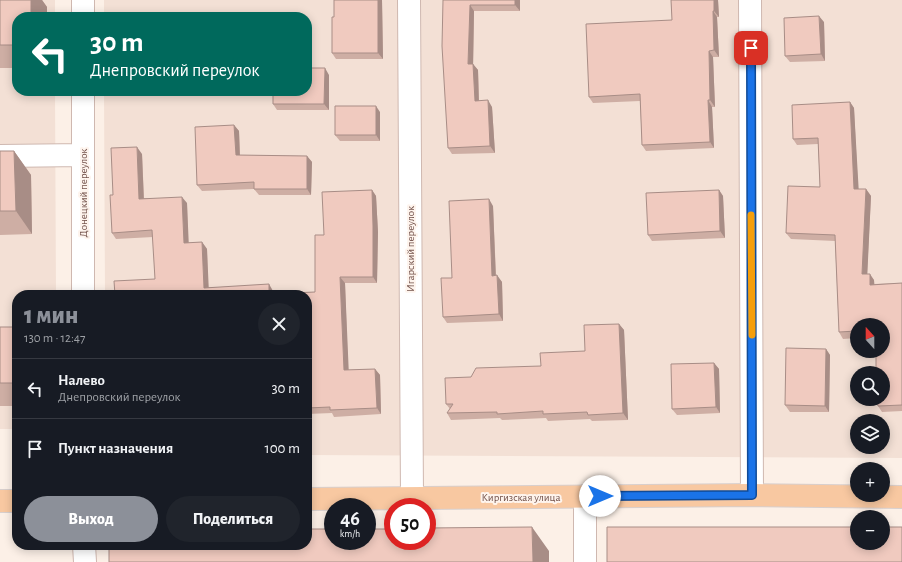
<!DOCTYPE html>
<html lang="ru">
<meta charset="utf-8">
<style>
body{margin:0;font-family:"Alegreya Sans",sans-serif;background:#20242c;color:#f1f3f6;height:100vh;display:flex;flex-direction:column;font-size:15px;white-space:nowrap}
*{box-sizing:border-box;margin:0}
p{font-size:13px;color:#9ea1a6}
.icon{flex:none;width:22px;height:22px;fill:none;stroke:currentColor;stroke-width:2;stroke-linecap:round;stroke-linejoin:round}
.map{position:relative;flex:1;overflow:hidden}
.details{position:absolute;left:12px;top:290px;width:300px;height:260px;display:flex;flex-direction:column;background:#171b24;border-radius:16px;box-shadow:0 2px 10px #0003}
.details>*{flex:none}
.guide{position:absolute;left:12px;top:12px;width:300px;height:84px;border-radius:16px;box-shadow:0 2px 10px #0003;background:#00695c;color:#fff;overflow:hidden}
.needle{width:26px;rotate:339deg}
.tools{position:absolute;left:850px;top:318px;display:grid;gap:8px}
.tools a{display:grid;place-items:center;width:40px;height:40px;border-radius:50%;background:#171b24;box-shadow:0 2px 10px #0003;font-size:20px}
.speed{position:absolute;left:324px;top:498px;display:flex;gap:8px;font-size:20px;font-weight:700;text-align:center}
.speed>*{display:grid;place-content:center;width:52px;height:52px;border-radius:50%;background:#171b24;box-shadow:0 2px 10px #0003;line-height:1}
.speed small{font-size:10px;font-weight:400}
.speed .limit{border:6px solid #d22;background:#fff;color:#111}
.pin{position:absolute;display:grid;place-items:center;width:34px;height:34px;color:#fff;margin:-17px;border-radius:8px;box-shadow:0 2px 6px #0006}
.me{position:absolute;width:44px;margin:-22px;rotate:90deg;stroke-linejoin:round;filter:drop-shadow(0 0 3px #0008)}
.turn{display:flex;align-items:center;gap:14px;height:84px;padding:0 12px;font-size:18px}
.turn .icon{width:52px;height:52px;stroke-width:2.5}
.turn b{display:block;font-size:28px;line-height:34px}
.round{display:grid;place-items:center;flex:none;width:42px;height:42px;border-radius:21px;background:#20242c}
.headline{display:flex;align-items:center;justify-content:space-between;height:68px;padding:0 12px}
h1{font-size:24px;font-weight:800;line-height:30px;color:#8c9099}
.cta{display:flex;gap:8px;margin-top:auto;padding:8px 12px}
.cta a{flex:1;height:46px;border-radius:24px;background:#8c9099;color:#fff;font-size:16px;font-weight:800;line-height:46px;text-align:center}
.cta a+a{background:#20242c;color:#f1f3f6}
ul{padding:0;list-style:none}
li{display:flex;align-items:center;gap:12px;height:60px;padding:0 12px;border-top:1px solid #363941}
li div{flex:1}
li b{display:block;font-size:15px}
li em{font-style:normal}
.map>svg:first-child{display:block}
.residential{fill:#f3e0d5;fill-rule:evenodd}
.lines{fill:none;stroke-linecap:round;stroke-linejoin:round}
.minor-casing{stroke:#cfb8b0;stroke-width:24}
.major-casing{stroke:#d8cfcd;stroke-width:24}
.minor{stroke:#fff;stroke-width:22}
.major{stroke:#f8c8a1;stroke-width:22}
.wall{fill:#ceaea4}
.shaded-wall{fill:#a88d86}
.building{fill:#f0cabf;stroke:#a88d86}
.route-casing{stroke:#114b97;stroke-width:10}
.route{stroke:#1a73e8;stroke-width:7}
.slow{stroke:#f59e0b;stroke-width:7}
.labels{text-anchor:middle;stroke-width:4;stroke-linejoin:round;paint-order:stroke}
.street-label{font-size:11px;fill:#74534c;stroke:#fef4ed}
</style>
<div class="map">
<svg width="902" height="562" viewBox="0 0 902 562">
<rect width="100%" height="100%" fill="#fcf0e7"/>
<path class="residential" d="M0 0H55V17H17V91H55L56 295H17V429H0Z
M104 0H902V458L307 455V295H105L104 91H307V17H104ZM857 325H883V351H857ZM857 373H883V399H857ZM857 421H883V447H857Z"/>
<g class="lines">
<defs>
<path id="minor" d="M83 0V17
M409 0 412 498
M750 0 752 495
M0 156 83 155
M83 295V91
M84 545 85 562
M585 562V496"/>
<path id="major" d="M307 499 752 495 902 497
M0 501H17"/>
</defs>
<use href="#minor" class="minor-casing"/>
<use href="#major" class="major-casing"/>
<use href="#minor" class="minor"/>
<use href="#major" class="major"/>
</g>
<path class="wall" d="M0 0H42L47 7V17H17V68H0Z
M382 0 383 59H336L332 53 334 17Z
M443 0H520V11H474L473 64 478 70 479 101 492 107 495 153 452 154 448 148Z
M671 0H718L719 17H717L719 57H713L715 107H712L714 148 646 151 642 145 640 101 593 103 589 97 672 20Z
M824 22 825 61 790 62 785 56Z
M329 75V110H277L273 104Z
M850 102 854 108 858 189H866L871 196 867 274 874 280V284L902 283V411L882 412 878 406 883 325H857V338L843 339 839 332 835 241 791 239 786 233 820 187 818 144 797 145 793 139Z
M380 112V141H340L335 135Z
M234 125 239 131 240 155 307 156 312 162 311 195H259L254 189 202 191 197 185Z
M0 151H14L31 175 32 234 0 235Z
M142 154 144 198 187 203 188 243 202 242 207 249 208 287 273 291V294L315 292 324 235 372 190 376 196 378 232 377 283H345L348 370 375 369 380 375 381 414 334 417 332 413 307 414V295H115L155 279 153 237 116 239 112 233 113 195Z
M719 190 723 196 725 238 652 241 648 235Z
M493 206 496 275 502 282 503 321 447 323 443 317 452 278Z
M619 324 624 330 628 420 592 421 590 419 548 421 546 418 502 420 500 418 451 420 447 413 450 409 446 404 471 377 541 366 585 351Z
M0 327H17V406H0Z
M826 349 830 355 829 412H790L785 405Z
M714 363 719 369 720 413 677 415 672 409Z"/>
<path class="shaded-wall" d="M31 0H42L47 7V17H31Z
M378 0H382L383 59 378 53Z
M515 0H520V11L515 5Z
M714 0H718L719 17 714 11Z
M470 5 474 11 473 70 468 64Z
M713 11 717 17 719 57 714 50Z
M819 16 824 22 825 61 821 54Z
M709 51 713 57 715 107 710 100Z
M473 64 478 70 479 107 475 101Z
M325 68 329 75V110L324 104Z
M488 100 492 107 495 153 490 146Z
M708 100 712 107 714 148 710 142Z
M850 102 854 108 859 195 854 189Z
M376 106 380 112V141L376 135Z
M234 125 239 131 240 161 236 155Z
M137 147 142 154 144 205 139 199Z
M14 151 31 175 32 234 16 211Z
M307 156 312 162 311 195 307 189Z
M866 189 871 196 867 281 862 274Z
M372 190 376 196 378 232 377 283 373 277Z
M719 190 723 196 725 238 720 231Z
M182 197 187 203 189 249 184 243Z
M489 199 493 206 496 282 492 276Z
M202 242 207 249 209 294 204 288Z
M870 274 874 280 875 291 870 285Z
M497 275 502 282 503 321 499 314Z
M340 277 345 283 349 377 344 370Z
M269 284 273 291V295L269 294Z
M619 324 624 330 628 420 623 413Z
M826 349 830 355 829 412 825 406Z
M714 363 719 369 720 413 716 407Z
M375 369 380 375 381 414 377 408Z
M532 527 549 551V562H533Z"/>
<path class="building" d="M0 0H31V17H17V45H0Z
M334 0H378V53H332V17H334Z
M443 0H515V5H470L468 64H473L475 101 488 100 490 146 448 148 442 46Z
M671 0H714V11H713L714 50 709 51 710 100H708L710 142 642 145 640 94 589 97 586 24 672 20Z
M819 16 821 54 785 56 784 18Z
M307 68H325L324 104H273V91H307Z
M850 102 854 189H866L862 274H870V285L902 283V405L878 406 877 399H883V373H876V351H883V325H857V331L839 332 835 235 786 233 788 186 820 187 818 138 793 139 792 105Z
M335 106H376V135H335Z
M234 125 236 155 307 156V189H254V182L197 185 195 127Z
M137 147 139 199 182 197 184 243 202 242 204 288 269 284V294L315 292V235H324L322 192 372 190 373 226V277H340L344 370 375 369 377 408 330 410V407L307 408V295H115L114 281 155 279 152 230 112 233 110 195H113L111 148Z
M0 151H14L16 211H0Z
M719 190 720 231 648 235 646 193Z
M489 199 492 276 497 275 499 314 443 317 441 278H452L449 201Z
M619 324 623 413 588 415 587 412 543 414V411L497 414V412L447 413 453 404H446L445 378 471 377 476 368 541 366 540 353 585 351 584 325Z
M0 327H17V383H0Z
M786 348 826 349 825 406 785 405Z
M714 363 716 407 672 409 671 364Z
M532 527 533 562H109V545H307V529H333V541H367V529H393V541H427V528Z
M607 527H857V543H883V527H902V562H607Z"/>
<g class="lines">
<defs>
<path id="route" d="M600 496 752 495 751 48"/>
</defs>
<use href="#route" class="route-casing"/>
<use href="#route" class="route"/>
<path class="slow" d="M751 215 752 335"/>
</g>
<g class="labels">
<g class="street-label">
<text transform="translate(83 193) rotate(-90)" y="4">Донецкий переулок</text>
<text transform="translate(410 249) rotate(-90)" y="4">Игарский переулок</text>
<text x="521" y="501">Киргизская улица</text>
</g>
</g>
</svg>
<div class="tools">
<a><svg class="needle" viewBox="-14 -14 28 28"><path d="M0-13l5 13h-10z" fill="#e53935"/><path d="M0 13l5-13h-10z" fill="#9ea1a6"/></svg></a>
<a><svg class="icon" aria-label="search" viewBox="0 0 24 24"><circle cx="10" cy="10" r="6"/><path d="M15 15l6 6"/></svg></a>
<a><svg class="icon" aria-label="layers" viewBox="0 0 24 24"><path d="M12 4l9 5-9 5-9-5zM3 14l9 5 9-5"/></svg></a>
<a>+</a>
<a>−</a>
</div>
<div class="speed"><div>46<small>km/h</small></div><div class="limit">50</div></div>
<div class="pin" style="left:751px;top:48px;background:#d93025"><svg class="icon" aria-label="arrive" viewBox="0 0 24 24"><path d="M6 21V4h12l-3 4 3 4H6"/></svg></div>
<svg class="me" style="left:600px;top:496px" viewBox="-20 -20 40 40"><circle r="19" fill="#fff"/><path d="M0-13L10 11 0 6-10 11z" fill="#1a73e8"/></svg>
<div class="guide">
<div class="turn"><svg class="icon" aria-label="left" viewBox="0 0 24 24"><path d="M17 20v-9H6M10 6l-5 5 5 5"/></svg><div><b>30 m</b>Днепровский переулок</div></div>
</div>
<section class="details">
<div class="headline"><div><h1>1 мин</h1><p>130 m · 12:47</p></div><a class="round"><svg class="icon" aria-label="close" viewBox="0 0 24 24"><path d="M6 6l12 12M18 6L6 18"/></svg></a></div>
<ul>
<li><svg class="icon" aria-label="left" viewBox="0 0 24 24"><path d="M17 20v-9H6M10 6l-5 5 5 5"/></svg><div><b>Налево</b><p>Днепровский переулок</p></div><em>30 m</em></li>
<li><svg class="icon" aria-label="arrive" viewBox="0 0 24 24"><path d="M6 21V4h12l-3 4 3 4H6"/></svg><div><b>Пункт назначения</b></div><em>100 m</em></li>
</ul>
<div class="cta"><a>Выход</a><a>Поделиться</a></div>
</section>
</div>
